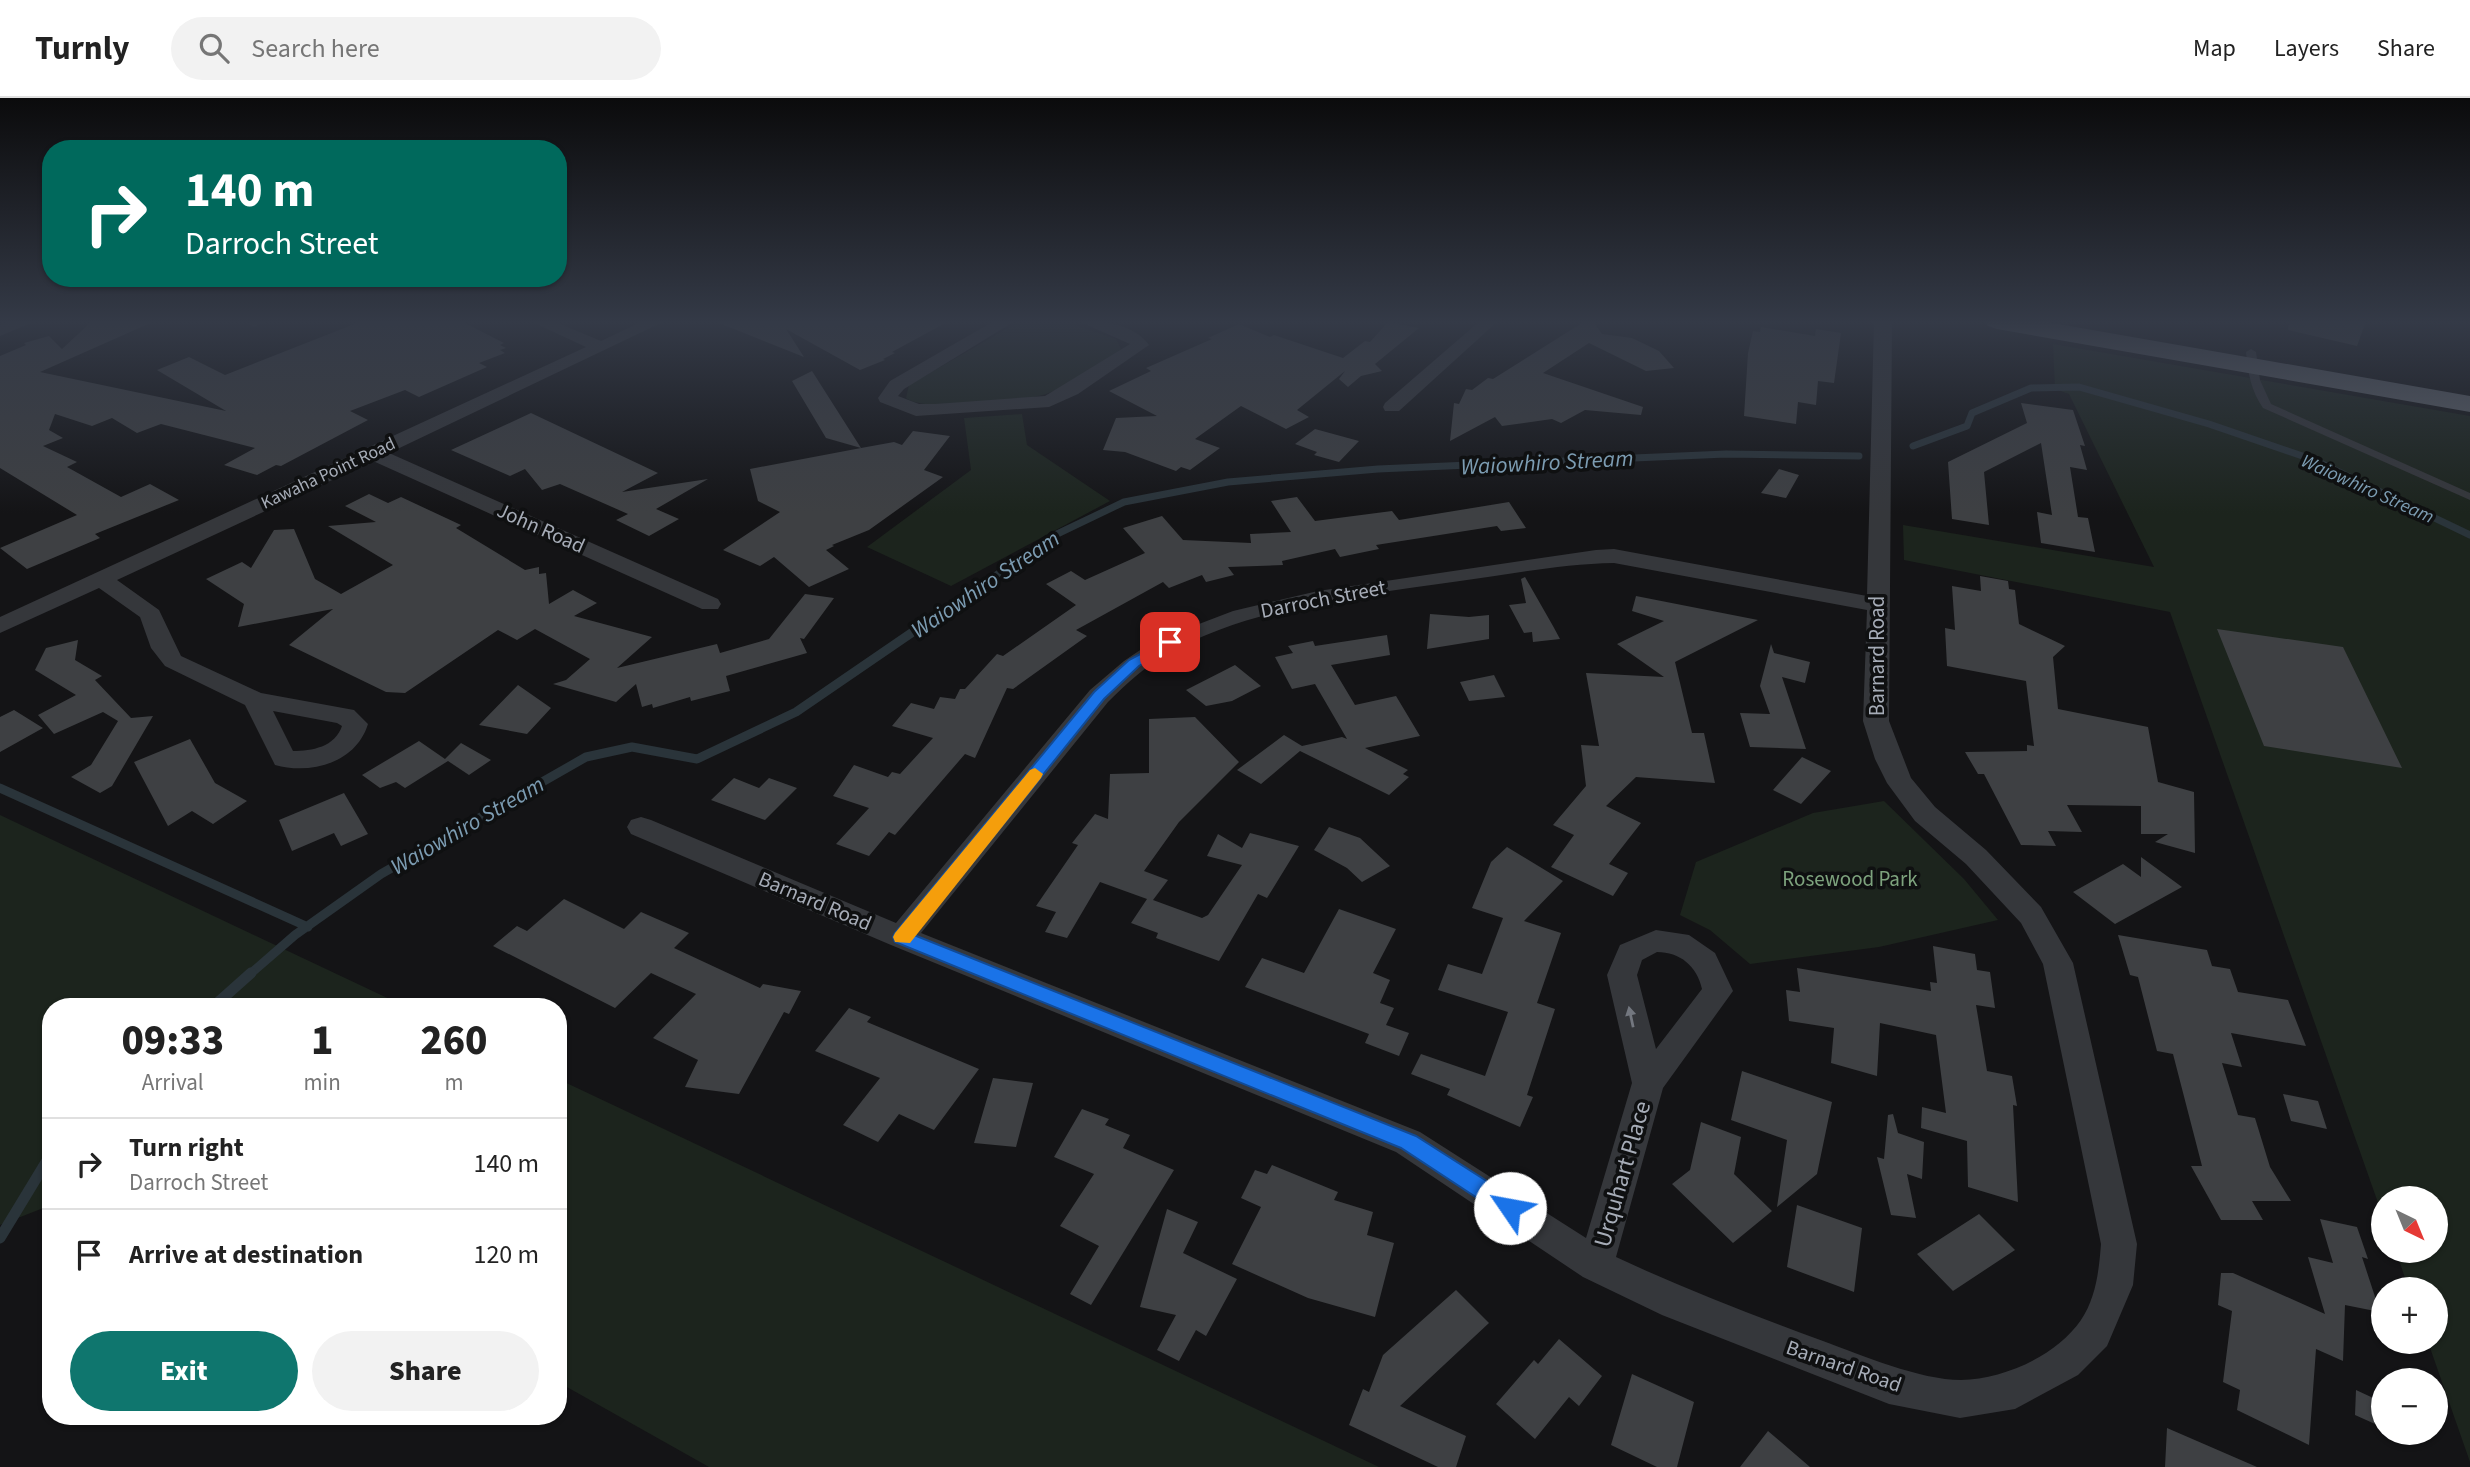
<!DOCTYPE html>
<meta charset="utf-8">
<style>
body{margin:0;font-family:"Source Sans 3",sans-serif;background:#f2f2f2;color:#222;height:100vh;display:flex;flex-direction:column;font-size:26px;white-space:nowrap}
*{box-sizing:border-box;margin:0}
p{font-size:23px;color:#767676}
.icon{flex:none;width:38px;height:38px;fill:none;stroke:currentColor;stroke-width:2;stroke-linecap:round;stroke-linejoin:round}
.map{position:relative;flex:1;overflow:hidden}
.sheet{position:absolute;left:42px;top:900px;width:525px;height:427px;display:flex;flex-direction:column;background:#fff;border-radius:28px;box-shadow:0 2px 5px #0004}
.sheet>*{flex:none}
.banner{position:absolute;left:42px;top:42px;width:525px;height:147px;border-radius:28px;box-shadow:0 2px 5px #0004;background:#00695c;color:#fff;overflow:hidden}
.needle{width:46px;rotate:137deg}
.controls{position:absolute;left:2371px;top:1088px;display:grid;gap:14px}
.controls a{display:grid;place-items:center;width:77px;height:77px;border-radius:50%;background:#fff;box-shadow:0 2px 5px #0004;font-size:35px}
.pin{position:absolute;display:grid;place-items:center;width:60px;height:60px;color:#fff;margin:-30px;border-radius:14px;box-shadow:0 4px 10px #0006}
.me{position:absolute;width:77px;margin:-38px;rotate:303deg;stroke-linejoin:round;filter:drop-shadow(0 0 5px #0008)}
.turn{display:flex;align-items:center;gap:24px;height:147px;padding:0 28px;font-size:32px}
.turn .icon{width:91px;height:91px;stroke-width:2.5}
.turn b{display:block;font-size:49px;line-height:60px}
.eta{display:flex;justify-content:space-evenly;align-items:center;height:119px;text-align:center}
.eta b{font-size:42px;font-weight:800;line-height:49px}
.primary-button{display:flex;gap:14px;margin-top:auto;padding:14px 28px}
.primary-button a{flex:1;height:80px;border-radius:42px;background:#0f766e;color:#fff;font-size:28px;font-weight:800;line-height:80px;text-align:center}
.primary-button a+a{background:#f2f2f2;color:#222}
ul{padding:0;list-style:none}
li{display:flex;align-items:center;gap:21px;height:91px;padding:0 28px;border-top:2px solid #e0e0e0}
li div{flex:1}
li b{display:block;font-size:26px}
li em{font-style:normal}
header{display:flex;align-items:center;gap:42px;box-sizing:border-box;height:98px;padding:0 35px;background:#fff;border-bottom:2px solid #e0e0e0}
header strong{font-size:33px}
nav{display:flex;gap:38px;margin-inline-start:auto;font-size:24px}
.search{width:490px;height:63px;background:#f2f2f2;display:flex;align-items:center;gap:18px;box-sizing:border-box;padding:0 24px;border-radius:38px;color:#767676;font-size:26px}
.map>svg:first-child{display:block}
.green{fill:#1c241d}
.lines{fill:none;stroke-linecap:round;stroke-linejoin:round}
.stream-far2{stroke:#2a343a;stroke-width:7}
.stream-far1{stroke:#2a343a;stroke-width:9}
.stream{stroke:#2a343a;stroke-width:11}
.building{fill:#3e4043}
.lane{fill:#35373b;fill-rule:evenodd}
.street{fill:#35373b;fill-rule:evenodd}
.highway{fill:#61656c;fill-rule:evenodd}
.oneway{fill:#73777f}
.route{fill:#1a73e8;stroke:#114b97;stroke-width:2}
.slow{fill:#f59e0b}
.labels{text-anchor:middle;stroke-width:7;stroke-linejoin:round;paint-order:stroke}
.far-street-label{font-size:18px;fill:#a6acb7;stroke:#0f1011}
.far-water-label{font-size:19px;font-style:italic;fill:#7c9cb2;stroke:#0f1011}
.street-label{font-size:21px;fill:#a6acb7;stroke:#0f1011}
.park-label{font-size:21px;fill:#7da27d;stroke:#0f1011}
.water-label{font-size:23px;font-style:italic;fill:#7c9cb2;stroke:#0f1011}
.near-street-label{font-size:24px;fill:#a6acb7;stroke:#0f1011}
</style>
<header>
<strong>Turnly</strong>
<div class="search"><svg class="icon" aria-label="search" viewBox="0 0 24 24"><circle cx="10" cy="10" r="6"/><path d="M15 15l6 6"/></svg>Search here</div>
<nav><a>Map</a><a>Layers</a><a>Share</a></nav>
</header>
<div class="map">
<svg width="2470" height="1369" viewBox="0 0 2470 1369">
<rect width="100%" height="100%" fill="#141416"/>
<path class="green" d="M1020 223H1063L1116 241 1121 251C1103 268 1070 288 1046 296 1020 304 926 315 906 300L909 287Z
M2053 246 2470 318V1364L2428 1244H2436V1192H2409L2396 1153H2436V1101H2384L2383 1119 2170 514 1904 462 1903 427 2154 469 2069 296 2055 291Z
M1022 316 1027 347 1110 403 951 488 867 449 971 372 964 320Z
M1884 703 1964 781 1998 822 1879 849 1750 866 1710 832 1680 817 1696 764 1813 715Z
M0 717 398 905 404 908H51V1107L0 1127Z
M558 981 1379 1369H709L558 1284Z"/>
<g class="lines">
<path class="stream-far2" d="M1913 348 1967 328 1972 315 2031 290 2079 289 2209 326 2314 362 2470 437
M955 505 1055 437 1124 404 1228 384 1378 371 1726 356 1859 358"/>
<path class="stream-far1" d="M0 690 308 829
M249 877 295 837 381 776 586 659 632 649 697 661 796 614 958 503"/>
<path class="stream" d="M214 908 251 875
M0 1140 51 1056"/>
</g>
<path class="building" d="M92 223H155L40 274 226 313 157 272 189 259 225 277 362 223H461L504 245 500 247 506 250 500 252 505 255 479 265 487 269 419 299 405 292 350 313 368 322 281 368 276 367 257 377 224 367 255 350 161 326 137 335 112 320 92 328 55 316 49 332 63 340 43 348 77 364 67 369 121 399 150 386 179 402 95 436 100 440 27 471 0 450 77 417 0 370V258L26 247 24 245 49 238 62 251Z
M714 223H949L892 254 895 255 883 261 885 262 860 272 786 231 804 259Z
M1585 223H1593L1602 236 1632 240 1659 253 1674 270 1646 273 1589 245 1543 275 1643 309 1641 317 1585 312 1561 325 1552 321 1502 328 1495 319 1450 343 1454 305 1459 306 1466 291 1472 292 1488 280 1493 281Z
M2289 223H2366L2357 248 2288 232Z
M1388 224 1419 230 1375 266 1382 273 1361 278 1348 289 1339 281 1345 273 1297 312 1309 319 1286 331 1241 308 1195 341 1220 350 1190 372 1181 369 1176 373 1125 354 1103 352 1116 320 1157 318 1109 293 1151 273 1146 270 1212 241 1208 240 1239 226 1270 239 1274 237 1343 260 1365 243 1370 244Z
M1761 229 1815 238 1816 231 1841 235 1834 285 1818 283 1816 307 1798 304 1796 326 1744 318 1748 255 1753 233 1760 234Z
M812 273 861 350 894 344 902 347 913 333 950 338 924 372 943 379 869 432 832 447 834 448 826 452 849 471 809 489 774 459 760 468 723 452 780 414 758 403 750 371 861 350 826 340 792 283Z
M2021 305 2073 312 2085 348 2080 347 2087 372 2070 369 2078 419 2088 420 2095 454 2041 445 2037 414 2052 417 2041 345 1984 374 1989 427 1952 421 1948 364 2027 325Z
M531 315 658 375 622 394 708 381 656 411 679 421 649 438 616 422 628 416 560 386 542 392 525 371 510 378 451 352Z
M1315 331 1359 343 1339 364 1314 357 1317 354 1295 346Z
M1779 371 1799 377 1786 400 1761 395Z
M369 396 388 405 401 399 461 427 456 430 525 472 539 469V476L546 475 549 506 573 492 597 505 574 518 652 539 617 570 717 546 720 555 769 541 805 496 834 500 804 541 800 540 807 555 726 578 730 593 691 603 690 599 653 610 652 606 642 609 636 586 616 604 553 586 566 582 590 561 535 531 517 542 498 532 405 595 386 594 289 547 333 511 238 529 244 506 206 481 242 464 251 470 274 432 294 431 315 481 341 496 393 467 328 428 376 424 345 408Z
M1297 399 1315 423 1392 413 1399 422 1509 404 1526 430 1501 433 1497 428 1376 447 1379 451 1340 459 1335 451 1282 463 1283 467 1228 469 1234 477 1206 484 1202 477 1169 490 1163 484 1076 532 1087 538 1013 591 1007 590 975 660 965 656 895 737 889 734 869 758 836 746 869 710 833 698 854 667 888 679 892 674 900 676 933 640 892 628 911 605 934 611 940 599 955 601 960 591H965L997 556 1003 558 1076 507 1046 486 1071 473 1085 482 1145 455 1123 430 1162 418 1183 442 1251 445 1250 436 1291 434 1271 403Z
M1980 478 2008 483 2009 491 2015 492 2019 526 2065 548 2053 559 2058 611 2148 629 2158 684 2194 694 2195 755 2155 744 2168 736H2141V708L2067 707 2082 734 2048 733 2056 748 2021 747 1984 676H1978L1965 654 2027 653V647L2034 648 2026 583 1947 568 1945 530 1955 532 1952 488 1981 493Z
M1525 479 1553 528 1560 541 1533 544 1532 534 1524 535 1509 507 1526 505 1521 481Z
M1636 498 1758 522 1675 564 1692 635H1704L1715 685 1636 679 1606 708 1641 725 1609 766 1628 775 1613 798 1551 769 1574 737 1553 727 1586 688 1581 647 1599 648 1586 575 1664 579 1617 546 1664 523 1632 513Z
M1430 516 1469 519 1489 517V541L1427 551Z
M2217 531 2343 549 2402 670 2264 648Z
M1387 537 1390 557 1331 567 1355 607 1396 598 1420 638 1365 650 1408 672 1403 676 1409 679 1389 697 1300 653 1261 686 1237 672 1284 637 1302 648 1342 639 1347 641 1315 586 1292 591 1275 559 1293 555 1288 548 1313 543 1315 548Z
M78 542 75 562 102 578 95 582 131 620 153 618 112 688 100 695 71 679 91 667 118 623 103 614 54 636 38 617 76 597 35 572 46 550Z
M1771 546 1774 555 1810 564 1805 585 1782 579 1806 651 1750 649 1740 615 1770 616 1760 588Z
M1235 567 1261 588 1232 603 1206 608 1186 592Z
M1494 577 1505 599 1469 603 1460 584Z
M518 587 551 610 527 636 479 627Z
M14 612 43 630 0 654V619Z
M1195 619 1239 664 1179 724 1144 773 1168 782 1153 802 1202 820 1208 817 1242 767 1207 758 1218 736 1242 750 1250 735 1299 748 1267 800 1258 796 1219 863 1156 840 1158 835 1131 825 1147 801 1100 784 1067 840 1045 834 1056 814 1036 808 1078 747 1072 745 1095 716 1108 721 1110 676 1149 675V621Z
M190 641 215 685 247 703 213 726 192 713 168 728 134 664Z
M419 643 445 661 461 645 491 662 469 677 448 663 405 690 396 684 380 690 362 677Z
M1802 659 1831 673 1801 706 1773 692Z
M734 680 759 690 769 680 797 690 765 722 711 702Z
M344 695 368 736 341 748 334 735 292 753 279 722Z
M1329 729 1360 740 1390 768 1362 784 1347 770 1314 752Z
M1507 749 1563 783 1524 823 1561 835 1537 905 1555 911 1527 997 1533 999 1520 1029 1447 997 1450 991 1411 976 1421 956 1485 978 1508 914 1438 892 1448 866 1482 876 1503 820 1472 810 1491 764Z
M2141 759 2182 789 2115 826 2073 794 2123 766 2141 779Z
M564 801 624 831 641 814 689 835 674 850 760 890 763 886 801 893 789 916 784 914 739 996 685 989 698 962 653 940 696 896 651 875 615 910 493 848 517 828 527 833Z
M1339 811 1396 831 1373 875 1390 882 1380 905 1394 910 1386 927 1409 935 1399 958 1365 945 1369 936 1245 889 1262 860 1304 875Z
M2118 837 2207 852 2212 868 2230 871 2238 894 2288 902 2306 948 2231 935 2242 969 2222 965 2238 1017 2255 1020 2270 1069 2291 1103H2252L2263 1122H2221L2191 1068H2202L2173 956 2157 953 2138 879 2130 877Z
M1933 848 1975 856 1977 872 1990 874 1995 910 1976 907 1987 973 2012 978 2017 1008 2013 1007 2018 1104 1968 1089 1967 1043 1921 1030 1922 1009 1946 1015 1936 937 1880 925 1877 978 1831 965 1834 930 1789 923 1786 892 1800 894 1797 870 1931 893 1930 884 1937 885Z
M849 910 871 919 867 924 979 971 934 1032 899 1016 878 1044 843 1027 880 980 815 953Z
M1742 973 1832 1004 1817 1076 1777 1109 1787 1042 1731 1022Z
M993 980 1033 985 1016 1049 974 1045Z
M2283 996 2318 1003 2327 1031 2291 1023Z
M1082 1011 1109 1021 1105 1027 1130 1037 1123 1050 1174 1072 1091 1207 1070 1196 1099 1148 1060 1128 1094 1076 1054 1059Z
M1893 1016 1898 1035 1924 1044 1922 1081 1907 1076 1916 1120 1891 1117 1877 1059 1884 1061 1888 1017Z
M1701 1024 1741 1039 1734 1076 1772 1113 1733 1145 1672 1086 1690 1072Z
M1272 1067 1338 1094 1334 1102 1373 1114 1367 1137 1394 1145 1375 1219 1308 1200 1232 1166 1261 1109 1241 1100 1255 1072 1267 1076Z
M1797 1107 1862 1130 1854 1194 1787 1169Z
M1167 1111 1198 1124 1183 1155 1237 1181 1206 1238 1196 1232 1179 1263 1157 1252 1176 1217 1140 1209Z
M1979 1116 2015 1152 1953 1193 1917 1156Z
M2320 1121 2357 1129 2368 1161 2362 1159 2380 1214 2345 1207 2343 1263 2316 1251 2309 1347 2237 1312 2240 1292 2223 1284 2232 1213 2218 1207 2221 1175H2233L2325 1216 2308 1159 2333 1165Z
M1456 1192 1489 1225 1400 1308 1466 1338 1456 1369H1438L1349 1327 1363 1291 1369 1294 1383 1257Z
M1559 1241 1602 1278 1579 1308 1569 1299 1535 1341 1496 1306 1534 1262 1538 1266Z
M1632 1276 1694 1304 1677 1369H1657L1611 1347Z
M2356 1292 2384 1305V1330L2355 1317Z
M2167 1330 2257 1369H2165Z
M1768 1333 1810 1369H1740Z"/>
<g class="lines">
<path class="lane" d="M266 223 254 229 249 226 253 223Z
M2251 251 2256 254 2260 282 2271 306 2470 395V402L2263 310C2251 293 2248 275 2246 254Z"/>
<path class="street" d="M11 223H36L0 238V227Z
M530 223H553L601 243 643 223H665L389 355 718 501 721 506 718 511H702L373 363 117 482 159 512 181 558 261 595 354 612 368 626C356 665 311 677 275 667L245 607 165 568 151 550 140 519 99 490 0 535V519L586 249ZM273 613 337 625 342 628C335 649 312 653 293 653Z
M994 223H1015L904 291 898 298 919 306H935L1045 298 1130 246 1078 223C1102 223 1133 225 1149 247L1078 296 1049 309 916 318 880 304 878 300 890 283Z
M1480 223H1498L1399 313H1385L1383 309 1385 305Z
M1874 223H1892L1889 623 1911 680 1935 709 1986 752 2041 809 2073 865 2137 1146 2133 1187 2107 1248 2078 1277 2015 1311 1960 1320 1889 1306 1662 1217 1583 1179 1396 1054 891 847 631 736 627 729 631 722 641 719 651 722 896 825 1090 592 1124 563 1152 544 1233 513 1318 493 1596 452 1614 451 1867 498ZM1614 465 1867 512 1863 623 1875 661 1887 685 1915 723 1966 766 2021 825 2043 866 2101 1146C2099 1172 2096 1200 2081 1222 2056 1258 2004 1281 1961 1282 1920 1282 1861 1257 1823 1243 1753 1217 1684 1191 1616 1159L1663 990 1733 893 1715 855 1689 837 1656 832 1620 847 1607 877 1632 985 1586 1140 1420 1034 921 835 1108 604C1127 585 1147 567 1170 554 1257 507 1364 497 1460 483 1511 476 1562 466 1614 465ZM1657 854C1680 854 1697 868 1702 891L1656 951 1637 877 1642 862Z"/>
<path class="highway" d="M1985 223H2041L2470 298V314L1997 231 1988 228Z"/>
</g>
<defs><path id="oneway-solid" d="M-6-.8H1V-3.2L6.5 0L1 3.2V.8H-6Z" transform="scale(1.75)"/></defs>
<use class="oneway" href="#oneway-solid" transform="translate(1631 919) rotate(-102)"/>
<linearGradient id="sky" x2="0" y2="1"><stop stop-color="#0b0b0c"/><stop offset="0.54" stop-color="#343a47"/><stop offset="1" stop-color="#343a47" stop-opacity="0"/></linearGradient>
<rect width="2470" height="415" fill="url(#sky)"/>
<path class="route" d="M1170 540 1177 544 1175 547 1139 568 1104 601 914 837 1416 1038 1518 1103 1521 1110 1518 1117 1510 1120 1503 1117 1401 1050 895 844 893 839 895 835 1094 594 1129 562Z"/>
<path class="slow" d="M1035 670 1043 676 1041 680 910 845 895 844 893 839 895 835 1030 672Z"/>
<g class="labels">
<g class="far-street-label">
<text transform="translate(328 375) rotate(-25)" y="6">Kawaha Point Road</text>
</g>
<g class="far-water-label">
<text transform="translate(2368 390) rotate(24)" y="7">Waiowhiro Stream</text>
</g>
<g class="street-label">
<text transform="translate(541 430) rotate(24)" y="7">John Road</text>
<text transform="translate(1323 501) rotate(-11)" y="7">Darroch Street</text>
<text transform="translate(1877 558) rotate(-90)" y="7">Barnard Road</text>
<text transform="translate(815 803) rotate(23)" y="7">Barnard Road</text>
<text transform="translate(1844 1268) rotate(19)" y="7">Barnard Road</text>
</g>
<g class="park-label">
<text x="1850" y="788">Rosewood Park</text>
</g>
<g class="water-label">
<text transform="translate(1547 364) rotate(-3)" y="8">Waiowhiro Stream</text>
<text transform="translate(985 486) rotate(-34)" y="8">Waiowhiro Stream</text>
<text transform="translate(467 727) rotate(-30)" y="8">Waiowhiro Stream</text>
</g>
<g class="near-street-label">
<text transform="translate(1622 1076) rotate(-74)" y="8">Urquhart Place</text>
</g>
</g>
</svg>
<div class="controls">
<a><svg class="needle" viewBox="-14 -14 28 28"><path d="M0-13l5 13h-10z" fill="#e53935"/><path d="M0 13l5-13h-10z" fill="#767676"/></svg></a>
<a>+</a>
<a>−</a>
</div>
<div class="pin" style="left:1170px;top:544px;background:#d93025"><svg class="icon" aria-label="arrive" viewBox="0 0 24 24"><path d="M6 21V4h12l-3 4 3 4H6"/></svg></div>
<svg class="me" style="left:1510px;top:1110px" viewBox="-20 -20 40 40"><circle r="19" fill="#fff"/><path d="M0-13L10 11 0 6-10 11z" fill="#1a73e8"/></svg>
<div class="banner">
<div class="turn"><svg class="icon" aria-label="right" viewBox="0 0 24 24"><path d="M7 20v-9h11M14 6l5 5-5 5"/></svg><div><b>140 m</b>Darroch Street</div></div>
</div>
<section class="sheet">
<div class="eta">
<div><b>09:33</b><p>Arrival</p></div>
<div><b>1</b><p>min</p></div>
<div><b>260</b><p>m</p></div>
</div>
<ul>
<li><svg class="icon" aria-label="right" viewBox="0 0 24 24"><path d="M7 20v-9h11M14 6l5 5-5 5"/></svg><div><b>Turn right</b><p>Darroch Street</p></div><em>140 m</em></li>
<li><svg class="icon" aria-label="arrive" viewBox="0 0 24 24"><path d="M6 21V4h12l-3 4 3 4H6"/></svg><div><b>Arrive at destination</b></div><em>120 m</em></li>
</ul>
<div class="primary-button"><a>Exit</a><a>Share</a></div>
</section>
</div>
